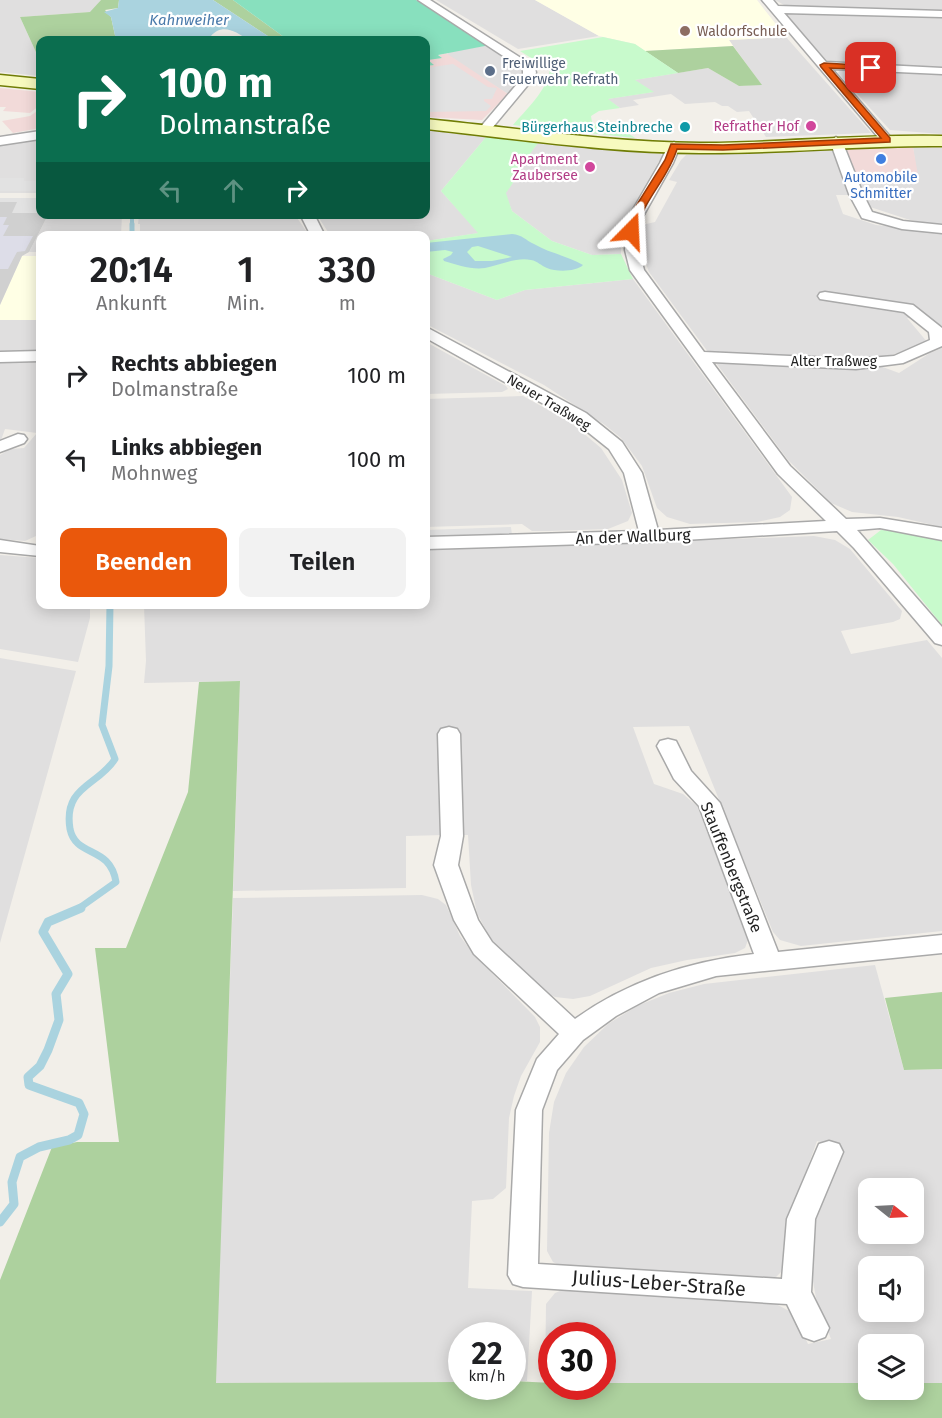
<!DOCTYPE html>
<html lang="de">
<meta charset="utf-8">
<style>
body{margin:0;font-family:"Fira Sans",sans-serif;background:#f2f2f2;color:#202124;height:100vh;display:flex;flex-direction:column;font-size:22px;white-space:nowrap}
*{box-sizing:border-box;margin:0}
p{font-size:20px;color:#757577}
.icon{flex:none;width:33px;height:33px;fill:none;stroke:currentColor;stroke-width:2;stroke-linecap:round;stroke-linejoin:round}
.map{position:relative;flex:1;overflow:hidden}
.panel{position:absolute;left:36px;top:231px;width:394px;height:378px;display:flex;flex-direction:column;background:#fff;border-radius:12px;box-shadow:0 3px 15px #0003}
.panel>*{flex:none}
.hud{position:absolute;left:36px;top:36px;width:394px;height:183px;border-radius:12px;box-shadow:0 3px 15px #0003;background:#0b6e4f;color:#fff;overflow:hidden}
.needle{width:39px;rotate:108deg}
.buttons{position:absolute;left:858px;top:1178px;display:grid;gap:12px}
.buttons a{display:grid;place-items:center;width:66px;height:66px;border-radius:12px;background:#fff;box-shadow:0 3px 15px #0003;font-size:30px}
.speed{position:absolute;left:448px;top:1322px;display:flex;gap:12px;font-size:30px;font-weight:700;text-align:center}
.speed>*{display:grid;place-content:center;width:78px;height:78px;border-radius:50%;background:#fff;box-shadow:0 3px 15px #0003;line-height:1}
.speed small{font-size:15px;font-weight:400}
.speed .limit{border:9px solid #d22;background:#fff;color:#111}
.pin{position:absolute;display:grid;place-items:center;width:51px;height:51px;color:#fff;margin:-26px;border-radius:12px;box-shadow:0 3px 9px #0006}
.me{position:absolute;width:66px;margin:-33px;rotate:21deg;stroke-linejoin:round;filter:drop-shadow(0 0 4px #0008)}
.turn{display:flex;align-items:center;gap:21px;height:126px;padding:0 24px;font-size:27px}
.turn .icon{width:78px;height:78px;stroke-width:2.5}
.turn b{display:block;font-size:42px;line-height:51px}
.lanes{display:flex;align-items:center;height:57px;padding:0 24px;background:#0003;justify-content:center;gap:30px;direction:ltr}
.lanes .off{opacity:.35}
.eta{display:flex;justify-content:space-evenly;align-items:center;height:102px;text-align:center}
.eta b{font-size:36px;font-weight:600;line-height:42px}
.primary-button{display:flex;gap:12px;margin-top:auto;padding:12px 24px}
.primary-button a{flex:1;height:69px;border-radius:12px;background:#ea580c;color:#fff;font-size:24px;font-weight:600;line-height:69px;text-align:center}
.primary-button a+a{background:#f2f2f2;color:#202124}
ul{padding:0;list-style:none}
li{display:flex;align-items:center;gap:18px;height:84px;padding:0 24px}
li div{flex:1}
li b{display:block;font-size:22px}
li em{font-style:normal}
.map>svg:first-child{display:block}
.residential{fill:#e0dfdf;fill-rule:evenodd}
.commercial{fill:#f2dad9}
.education{fill:#ffffe5}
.religious{fill:#d0d0d0}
.forest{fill:#add19e}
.park{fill:#c8facc}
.pitch{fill:#88e0be}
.parking{fill:#e2e2e2}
.plaza{fill:#dddde8}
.water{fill:#aad3df;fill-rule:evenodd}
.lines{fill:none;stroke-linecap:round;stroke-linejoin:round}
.stream-far3{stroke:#aad3df;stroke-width:4}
.stream-far2{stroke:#aad3df;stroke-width:5}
.stream-far1{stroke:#aad3df;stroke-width:7}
.stream{stroke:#aad3df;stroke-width:9}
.minor-casing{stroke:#a9a9a9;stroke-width:3}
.secondary-casing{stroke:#707d05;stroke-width:3}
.minor{fill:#fff;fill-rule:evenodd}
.secondary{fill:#f7fabf;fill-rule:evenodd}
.route{fill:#ea580c;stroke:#983908;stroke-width:1.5}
.education-dot{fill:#8d6e63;stroke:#fff;stroke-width:2}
.service-dot{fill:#5c6f8a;stroke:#fff;stroke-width:2}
.hotel-dot{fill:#d1479c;stroke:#fff;stroke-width:2}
.culture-dot{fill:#0f9aa8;stroke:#fff;stroke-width:2}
.shop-dot{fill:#3f7fe0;stroke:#fff;stroke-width:2}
.labels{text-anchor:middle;stroke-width:4.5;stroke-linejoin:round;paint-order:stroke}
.far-education-label{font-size:14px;fill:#785e54;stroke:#fff;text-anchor:start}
.far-service-label{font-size:14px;fill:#4e5e75;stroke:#fff;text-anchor:start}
.far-hotel-label{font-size:14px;fill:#b23c85;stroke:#fff;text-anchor:end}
.far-culture-label{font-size:14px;fill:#0d838f;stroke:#fff;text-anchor:end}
.far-shop-label{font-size:14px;fill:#366cbe;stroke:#fff}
.far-street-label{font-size:14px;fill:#222;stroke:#fff}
.far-water-label{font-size:15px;font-style:italic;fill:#4a7aab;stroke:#fff}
.street-label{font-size:16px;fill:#222;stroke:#fff}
.near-street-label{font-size:20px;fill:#222;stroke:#fff}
</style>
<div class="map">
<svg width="942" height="1418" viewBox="0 0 942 1418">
<rect width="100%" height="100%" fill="#f2efe9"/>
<path class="residential" d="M0 0H101L91 12 20 17 40 61V76L0 72Z
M436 0H535L599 36 518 49Z
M775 0H942V12L784 5Z
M784 12 942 16V69L829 63Z
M786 37 871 133 766 137 749 111 737 112 728 106H722L715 102 685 104 671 94 633 100 639 105 620 108 607 99 653 92 634 80 708 68 739 86 761 84 729 40Z
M490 45 524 68 521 77 508 94 447 56 448 52Z
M840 70 942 74V134L890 130 838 73Z
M426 130 486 137 441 191 479 233 426 241V236L330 235 317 215 426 214Z
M40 138V193H0V145Z
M538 143 661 154 662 156 624 222 621 231V254L592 255 552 241 512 211 505 193 520 173 526 158Z
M913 147 942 148V225L910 220 864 205 852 175H917Z
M835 148 853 195H836L843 214 876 225 942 232V325L938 326 932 320 907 318 928 343 885 357 857 360 708 352 649 272 639 245 642 225 655 222 677 182 669 180 681 160 686 155 702 153Z
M48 215H122L121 235 40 236V252H29Z
M139 215H295L309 235H140V224H138Z
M426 273 497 300 525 290 633 279 792 497 790 510 780 517 757 522 690 524 667 517 657 508 642 466 621 438 605 425 544 385 426 324Z
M0 320H40V353H0Z
M426 342 506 386 508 389 502 392 426 394Z
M942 348V527L898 517 852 512 831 503 788 460 716 363 880 366 899 373 930 353Z
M40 359V516L38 518 36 536 25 541 0 539V455L10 449 24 448 37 433 5 429 0 443V361Z
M523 396 570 422 601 448 622 480 632 513 628 521 608 529 550 531H532L522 524 426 527V399Z
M814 536 835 540 850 549 902 611 900 619 893 622 841 631 851 654 927 640 942 658V931L801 946 780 940 773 932 689 726 633 727 654 784 683 794 698 807 748 940 745 948 735 953 687 960 651 968 590 996 573 999 555 997 547 993 501 951 489 936 477 913 471 885 468 835H462L458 730H441L444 835 406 836V888L233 891 240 681 144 683 146 661 144 605 426 604V550Z
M0 555 40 558V604L90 605V618L78 662 0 649Z
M0 658 76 671 0 943Z
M422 895 438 899 446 905 460 936 474 955 535 1017 540 1027V1042L521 1076 514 1096 509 1118 506 1188 493 1199 472 1201 468 1288 532 1291 527 1381H513V1335H462V1382L215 1383 233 898Z
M875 965 904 1070 942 1069V1383H914V1344H868V1383H603V1335H552V1383H545L546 1304 555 1293 565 1289 776 1304 791 1312 796 1318 808 1344 831 1339 817 1303 811 1271 813 1226 839 1147 817 1141 790 1217 786 1267 774 1279 565 1268 553 1262 547 1251 549 1133 554 1102 566 1073 584 1047 608 1024 637 1006 669 993 704 984ZM868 1188H914V1233H868ZM868 1266H914V1311H868Z"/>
<path class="commercial" d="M446 53 508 94 482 120 426 117V66L433 65 427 60Z
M0 88 40 92V105L30 113 3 111 6 107H0Z
M40 109V128L13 133 2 121 30 116Z
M913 147 918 175H852L841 148Z"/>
<path class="education" d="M535 0H757L786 37 729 40 733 46 645 51 635 44 599 36Z
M22 256H40V320H0V305Z"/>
<path class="religious" d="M0 198H40V214L48 215 29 252 22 256 0 305Z"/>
<path class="forest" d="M101 0H119L118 8 105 10 111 17 116 40H40V61L20 17 90 12Z
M213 0H233L288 40H274Z
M733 46 762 85 739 86 708 68 678 73 645 51Z
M240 681 216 1383 462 1382V1386H513V1381L552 1383V1386H603V1383H868V1389H914V1383H942V1418H0V1280L52 1147 77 1142H119L95 948H126L188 792 199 682Z
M942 992V1069L904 1070 885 998Z"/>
<path class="park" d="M603 37 635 44 678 73 635 80 654 92 608 99 620 108 599 111 591 116 592 122C607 132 621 127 635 138L513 125C525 111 557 81 548 62L539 63 520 51Z
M486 137 538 143C525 159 518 177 506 193L512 211 552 241 592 255 621 254 633 279 525 290 497 300 426 273V241L478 233 441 191Z
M881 530 906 532 942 541V625L893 564 868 540Z"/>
<path class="pitch" d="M233 0H416L490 45 438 55 442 58 428 60 434 65 426 66V40H288Z"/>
<path class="parking" d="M453 64 488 87 497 88 492 99H484V101L491 106 486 111 426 112V68Z
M0 178H24V181H40V191H0Z
M0 198H40V209L37 213H12L17 202H0Z
M511 527 512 535 426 538V530Z"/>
<path class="plaza" d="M0 217H7L3 225H9L3 236H33L25 251 17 252 8 269H0Z"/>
<path class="water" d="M119 0H213L274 40H248C236 31 222 23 211 36L215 40H116L111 17 104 12 118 8Z
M512 234C523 235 525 240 534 244 549 253 568 256 583 265 576 272 556 272 547 268 541 266 538 261 531 260 516 257 500 265 485 268 472 270 457 265 444 261L443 259 451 255 453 252 445 250 426 252V243ZM478 246 512 257 492 261H475L467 252 472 247Z"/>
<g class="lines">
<path class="stream-far3" d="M132 214V226"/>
<path class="stream-far2" d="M132 224V236"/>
<path class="stream-far1" d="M78 909 116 882C110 845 76 858 70 829 63 786 98 786 115 759L102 725 109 666 110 604"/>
<path class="stream" d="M0 1222 14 1204 12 1182 20 1157 39 1147 69 1140 78 1135 84 1114 79 1103 29 1085 28 1077 40 1066 48 1050 59 1020 56 994 68 974 43 932 48 922 81 908"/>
<defs>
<path id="minor" d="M418 0H430L535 67 536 73 532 80 488 133 484 134 478 130 523 77V69Z
M762 0H773L778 6 942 11V17L784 13 826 62 942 68V74L832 69 893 140 891 143H883Z
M40 131V139L0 145V137Z
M836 137 842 141 863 194 872 212 903 221 942 225V233L902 229 862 218 849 194 830 141Z
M674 142 680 146 673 163 642 218 639 233V250L644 270 704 352 856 359 894 356 930 340 929 332 904 312 820 299 818 296 820 293 825 292 913 305 942 328V346L903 363 856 369 712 362 790 466 846 519 880 518 942 528V540L880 528 857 530 942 627V645L935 643 854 548 837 531 650 542 426 549V537L639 531 624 473 609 449 574 421 426 338V327L586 413 622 442 642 473 658 530 826 521 778 474 630 270 625 250V233L628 218 660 163 668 146Z
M300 214H314L325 236H311Z
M40 351V361L0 362V352Z
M18 434 24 435 27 439 24 443 0 452V441Z
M0 540 40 546V556L0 552Z
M449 727 457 729 460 734 463 836 458 865 478 920 492 942 575 1019C628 981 690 961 754 954L699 806 674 779 657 746 660 741 668 739 676 741 691 771 720 803 778 952 942 935V953L716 976 659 993 616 1016 583 1040 557 1070 542 1110 538 1264 782 1279 787 1219 819 1144 829 1141 839 1144 843 1152 815 1219 811 1292 829 1328 825 1337 814 1341 803 1337 787 1304 523 1287 513 1284 508 1275 516 1110 537 1059 559 1034 474 954 454 920 434 865 441 836 438 734 441 729Z"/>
<path id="secondary" d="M0 75 40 79V89L0 85Z
M426 119C517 128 608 142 700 143 780 143 861 134 942 136V146C861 145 780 154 700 153 608 153 517 139 426 129Z"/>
</defs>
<use href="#minor" class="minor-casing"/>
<use href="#secondary" class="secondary-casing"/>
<use href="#minor" class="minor"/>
<use href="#secondary" class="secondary"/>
</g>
<path class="route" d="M824 63 874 66V69L871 70 830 68 890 138V142L723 150 677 149C668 179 643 200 636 231L628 233 631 214 665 160 671 144 723 145 881 138 821 67 820 65Z"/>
<circle class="education-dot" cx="685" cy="31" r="6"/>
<circle class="service-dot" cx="490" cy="71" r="6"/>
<g class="hotel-dot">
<circle cx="811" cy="126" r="6"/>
<circle cx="590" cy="167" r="6"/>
</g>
<circle class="culture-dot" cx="685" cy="127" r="6"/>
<circle class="shop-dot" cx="881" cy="159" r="6"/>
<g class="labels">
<g class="far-education-label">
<text x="697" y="36">Waldorfschule</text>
</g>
<g class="far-service-label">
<text x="502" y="68">Freiwillige<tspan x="502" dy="16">Feuerwehr Refrath</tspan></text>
</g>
<g class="far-hotel-label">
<text x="799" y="131">Refrather Hof</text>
<text x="578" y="164">Apartment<tspan x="578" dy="16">Zaubersee</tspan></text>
</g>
<g class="far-culture-label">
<text x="673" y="132">Bürgerhaus Steinbreche</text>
</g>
<g class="far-shop-label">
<text x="881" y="182">Automobile<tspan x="881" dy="16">Schmitter</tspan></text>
</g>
<g class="far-street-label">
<text x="834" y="366">Alter Traßweg</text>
<text transform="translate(549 402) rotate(31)" y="5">Neuer Traßweg</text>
</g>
<g class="far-water-label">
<text x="189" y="25">Kahnweiher</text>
</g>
<g class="street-label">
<text transform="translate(633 536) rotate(-2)" y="6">An der Wallburg</text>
<text transform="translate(732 867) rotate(68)" y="6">Stauffenbergstraße</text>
</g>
<g class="near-street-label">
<text transform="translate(659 1283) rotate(4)" y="7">Julius-Leber-Straße</text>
</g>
</g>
</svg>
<div class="buttons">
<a><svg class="needle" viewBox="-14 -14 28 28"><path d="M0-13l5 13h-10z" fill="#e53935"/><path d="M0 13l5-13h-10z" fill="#757577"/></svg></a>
<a><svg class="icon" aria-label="sound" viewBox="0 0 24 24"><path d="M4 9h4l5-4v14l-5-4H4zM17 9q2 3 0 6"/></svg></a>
<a><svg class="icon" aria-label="layers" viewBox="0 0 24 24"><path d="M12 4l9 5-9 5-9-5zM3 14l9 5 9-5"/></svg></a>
</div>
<div class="speed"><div>22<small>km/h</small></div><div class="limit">30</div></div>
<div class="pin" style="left:871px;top:68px;background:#d93025"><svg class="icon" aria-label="arrive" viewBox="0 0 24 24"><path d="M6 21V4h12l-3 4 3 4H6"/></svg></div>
<svg class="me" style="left:631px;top:231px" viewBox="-20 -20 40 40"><path d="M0-17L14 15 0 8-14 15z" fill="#ea580c" stroke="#fff" stroke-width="4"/></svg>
<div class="hud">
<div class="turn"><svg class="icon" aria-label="right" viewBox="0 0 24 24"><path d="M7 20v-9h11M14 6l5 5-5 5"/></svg><div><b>100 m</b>Dolmanstraße</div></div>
<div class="lanes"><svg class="icon off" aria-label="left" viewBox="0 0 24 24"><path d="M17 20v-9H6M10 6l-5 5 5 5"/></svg><svg class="icon off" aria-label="ahead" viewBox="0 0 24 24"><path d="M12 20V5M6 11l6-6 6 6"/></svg><svg class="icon" aria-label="right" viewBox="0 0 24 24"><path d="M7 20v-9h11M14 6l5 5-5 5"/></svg></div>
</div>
<section class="panel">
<div class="eta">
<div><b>20:14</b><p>Ankunft</p></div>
<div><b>1</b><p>Min.</p></div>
<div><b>330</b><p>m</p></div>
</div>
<ul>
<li><svg class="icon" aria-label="right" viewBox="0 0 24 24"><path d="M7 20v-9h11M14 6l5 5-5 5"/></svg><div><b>Rechts abbiegen</b><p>Dolmanstraße</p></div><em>100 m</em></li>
<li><svg class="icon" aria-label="left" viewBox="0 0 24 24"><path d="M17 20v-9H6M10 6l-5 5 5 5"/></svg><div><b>Links abbiegen</b><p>Mohnweg</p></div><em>100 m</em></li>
</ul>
<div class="primary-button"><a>Beenden</a><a>Teilen</a></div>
</section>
</div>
